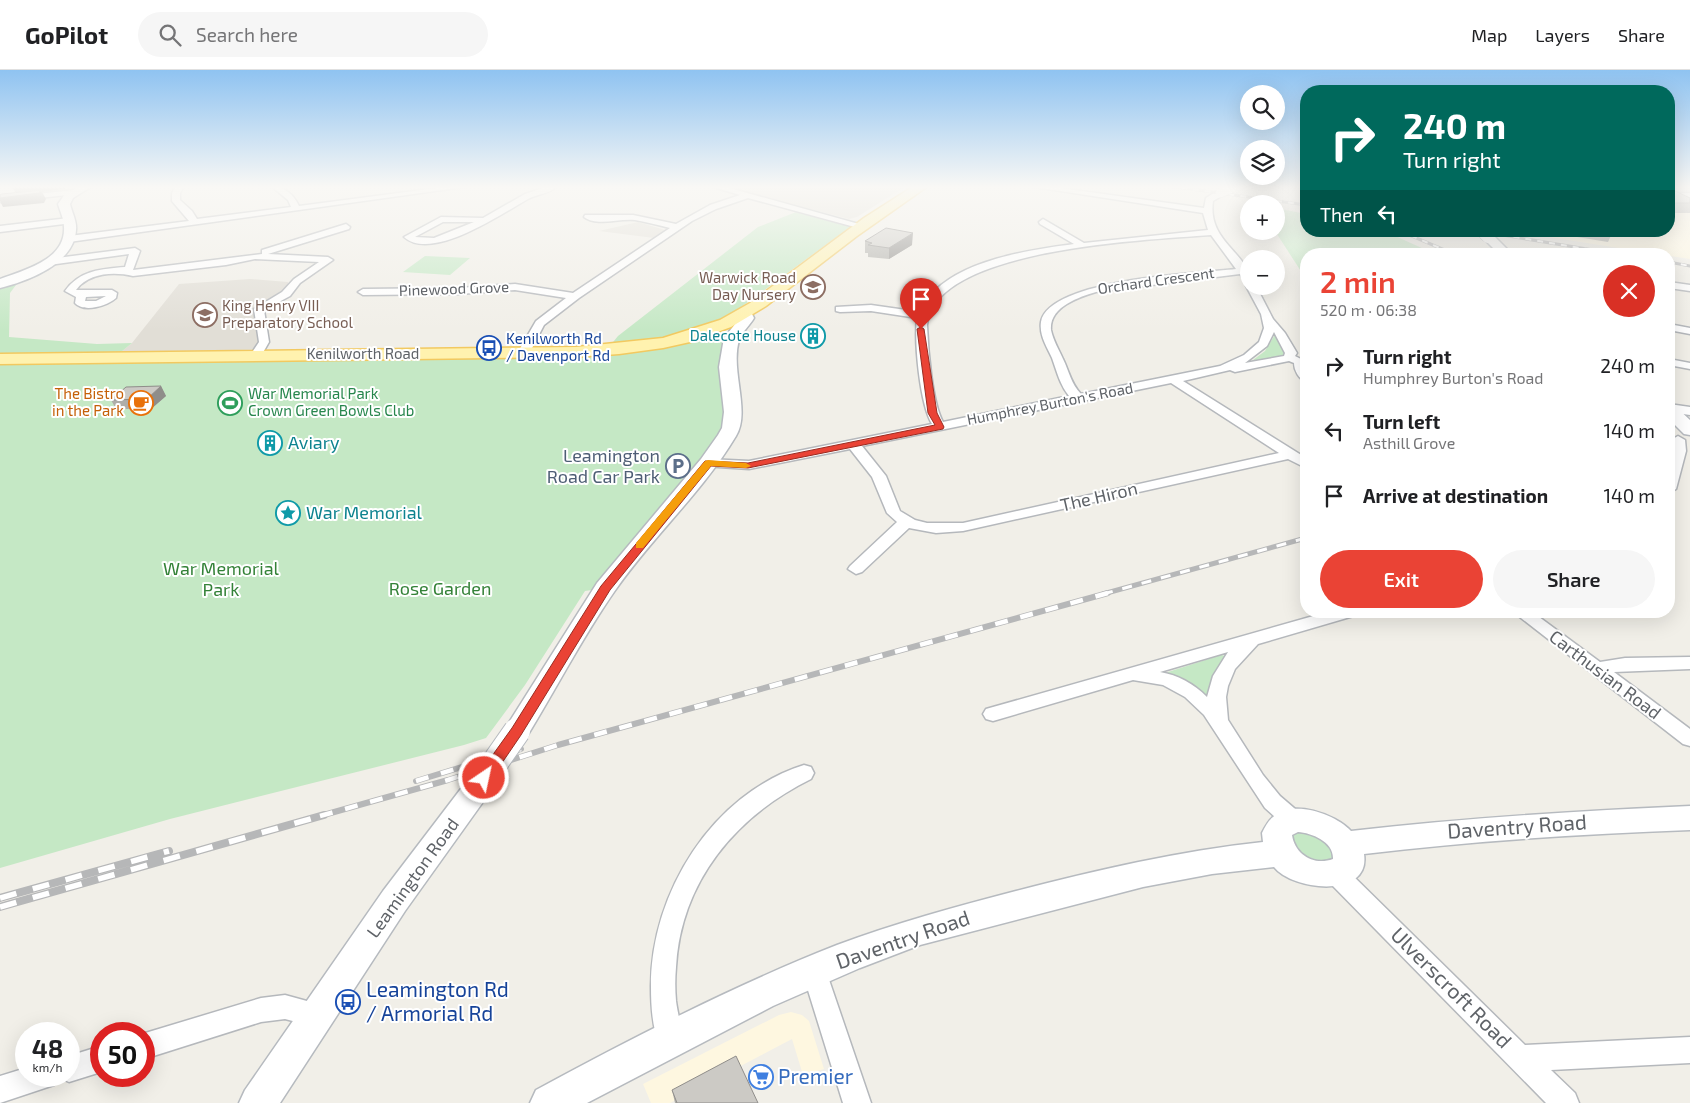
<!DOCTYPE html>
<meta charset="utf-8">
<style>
body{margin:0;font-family:"Exo 2",sans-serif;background:#f6f6f6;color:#202124;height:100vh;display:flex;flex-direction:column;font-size:19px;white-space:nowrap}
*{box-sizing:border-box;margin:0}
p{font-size:16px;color:#757577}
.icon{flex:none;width:28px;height:28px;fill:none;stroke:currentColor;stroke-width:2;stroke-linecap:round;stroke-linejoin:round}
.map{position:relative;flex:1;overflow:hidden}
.sheet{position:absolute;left:1300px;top:178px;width:375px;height:370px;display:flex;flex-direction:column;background:#fff;border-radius:20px;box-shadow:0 5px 20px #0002}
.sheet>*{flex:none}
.top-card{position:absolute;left:1300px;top:15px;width:375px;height:152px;border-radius:20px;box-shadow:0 5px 20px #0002;background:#00695c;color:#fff;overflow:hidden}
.buttons{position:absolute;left:1240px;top:15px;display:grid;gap:10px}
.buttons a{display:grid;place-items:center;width:45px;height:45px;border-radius:50%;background:#fff;box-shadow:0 5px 20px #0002;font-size:25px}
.speed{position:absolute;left:15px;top:952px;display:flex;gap:10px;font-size:25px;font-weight:700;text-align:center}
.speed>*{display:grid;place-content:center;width:65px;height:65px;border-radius:50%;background:#fff;box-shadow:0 5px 20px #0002;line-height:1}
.speed small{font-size:12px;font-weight:400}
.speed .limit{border:8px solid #d22;background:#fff;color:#111}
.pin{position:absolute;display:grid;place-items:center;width:42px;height:42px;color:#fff;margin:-51px -21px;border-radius:50% 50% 50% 0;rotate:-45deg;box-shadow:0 0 5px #0007}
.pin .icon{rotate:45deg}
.me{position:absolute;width:55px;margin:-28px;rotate:34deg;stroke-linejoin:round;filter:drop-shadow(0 0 4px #0008)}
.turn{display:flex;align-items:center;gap:18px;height:105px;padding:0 20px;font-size:22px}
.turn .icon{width:65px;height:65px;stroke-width:2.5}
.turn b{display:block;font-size:35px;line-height:42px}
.then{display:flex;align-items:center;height:48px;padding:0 20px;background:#0003;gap:10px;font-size:19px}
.round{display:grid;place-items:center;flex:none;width:52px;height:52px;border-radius:26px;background:#f6f6f6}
.summary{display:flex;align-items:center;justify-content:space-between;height:85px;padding:0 20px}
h1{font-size:30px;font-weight:600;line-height:38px;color:#ea4335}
.button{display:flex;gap:10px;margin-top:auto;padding:10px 20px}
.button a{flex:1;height:58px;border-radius:30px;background:#ea4335;color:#fff;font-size:20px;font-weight:600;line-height:58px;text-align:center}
.button a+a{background:#f6f6f6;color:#202124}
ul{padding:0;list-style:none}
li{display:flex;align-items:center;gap:15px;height:65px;padding:0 20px}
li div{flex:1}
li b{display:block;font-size:19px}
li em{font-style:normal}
header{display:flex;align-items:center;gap:30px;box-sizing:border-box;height:70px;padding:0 25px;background:#fff;border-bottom:1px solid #e0e0e0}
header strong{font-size:24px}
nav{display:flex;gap:28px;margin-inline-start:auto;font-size:18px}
.search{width:350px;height:45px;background:#f6f6f6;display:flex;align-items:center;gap:12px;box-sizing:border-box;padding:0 18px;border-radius:28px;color:#757577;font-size:19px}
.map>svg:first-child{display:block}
.commercial{fill:#fef7e0}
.education{fill:#e1ded6}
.green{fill:#c5e8c5}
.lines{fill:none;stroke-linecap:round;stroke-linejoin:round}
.street-casing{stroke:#b5b8bc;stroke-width:3}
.secondary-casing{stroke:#b6babf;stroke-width:3}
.primary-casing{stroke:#f2c960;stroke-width:3}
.street{fill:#fff;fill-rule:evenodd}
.secondary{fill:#fff;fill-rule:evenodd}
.primary{fill:#fff2af;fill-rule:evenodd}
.rail-far3-casing{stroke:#b6b7b8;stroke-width:3}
.rail-far2-casing{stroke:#b6b7b8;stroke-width:5}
.rail-far1-casing{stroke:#b6b7b8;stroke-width:6}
.rail-casing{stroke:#b6b7b8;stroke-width:8}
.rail-far3{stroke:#fff;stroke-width:2;stroke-dasharray:6;stroke-linecap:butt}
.rail-far2{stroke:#fff;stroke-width:3;stroke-dasharray:10;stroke-linecap:butt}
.rail-far1{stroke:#fff;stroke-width:4.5;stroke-dasharray:13;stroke-linecap:butt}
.rail{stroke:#fff;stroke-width:5.5;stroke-dasharray:17;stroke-linecap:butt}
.street-bridge-casing{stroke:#b5b8bc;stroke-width:10;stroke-linecap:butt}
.secondary-bridge-far1-casing{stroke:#b6babf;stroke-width:13;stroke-linecap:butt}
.secondary-bridge-casing{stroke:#b6babf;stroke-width:28;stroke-linecap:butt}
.street-bridge{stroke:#fff;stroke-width:9}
.secondary-bridge-far1{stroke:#fff;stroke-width:12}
.secondary-bridge{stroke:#fff;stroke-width:26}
.wall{fill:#afaea9}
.shaded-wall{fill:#8f8d8a}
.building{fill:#cccac5;stroke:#8f8d8a}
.route{fill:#ea4335;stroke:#982c22}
.slow{fill:#f59e0b}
.labels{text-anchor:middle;stroke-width:4;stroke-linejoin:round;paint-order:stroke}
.far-education-label{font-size:15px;fill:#785e54;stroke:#fff;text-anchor:end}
.far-street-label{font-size:15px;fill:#5f6368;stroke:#fff}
.far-culture-label{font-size:15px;fill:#0d838f;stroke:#fff;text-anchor:end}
.far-transit-label{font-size:15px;fill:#164399;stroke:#fff;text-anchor:start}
.far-food-label{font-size:15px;fill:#c56008;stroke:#fff;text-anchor:end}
.far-leisure-label{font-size:15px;fill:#27864d;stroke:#fff;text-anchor:start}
.culture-label{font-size:18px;fill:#0d838f;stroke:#fff;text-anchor:start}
.service-label{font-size:18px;fill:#4e5e75;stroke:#fff;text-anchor:end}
.street-label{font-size:18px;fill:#5f6368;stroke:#fff}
.park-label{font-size:18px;fill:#348238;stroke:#fff}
.near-street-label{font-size:21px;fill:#5f6368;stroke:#fff}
.near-transit-label{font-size:21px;fill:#164399;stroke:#fff;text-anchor:start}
.near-shop-label{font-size:21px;fill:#366cbe;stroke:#fff;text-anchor:start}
</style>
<header>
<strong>GoPilot</strong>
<div class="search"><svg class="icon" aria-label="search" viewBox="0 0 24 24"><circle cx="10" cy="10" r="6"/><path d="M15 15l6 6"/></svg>Search here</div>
<nav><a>Map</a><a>Layers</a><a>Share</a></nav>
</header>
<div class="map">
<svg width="1690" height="1033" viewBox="0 0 1690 1033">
<rect width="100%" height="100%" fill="#f1efe8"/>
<path class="commercial" d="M1669 128 1690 135V189L1509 161H1669Z
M791 942 802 945 809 951 824 999 803 1005 792 969 670 1033H651L643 1014 779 945Z"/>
<path class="education" d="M722 116H906L857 147 849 149Z
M638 152 665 160 654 168 599 161Z
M250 209 288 212V217L281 224 255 239 259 270 252 281 121 282 132 273 179 214Z"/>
<path class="green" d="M1276 138 1306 144V161H1379L1393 165 1435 184H1306V209L1275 161Z
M796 142 850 157 733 243C690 265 656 270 609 277L618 266 758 157Z
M425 186 470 188 450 205 403 202Z
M25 203 10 223 9 267 97 274 132 273 121 282 0 287V208Z
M717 260 730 263 732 354 605 518 585 521 525 615 486 668 464 675 170 749 0 798V293L590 281Z
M1276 263 1288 282 1286 287 1245 296 1265 281Z
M1221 585 1226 586 1207 625 1165 603Z
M1318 760 1339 790 1310 797 1286 764 1287 761Z"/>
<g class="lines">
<defs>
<path id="street" d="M176 116H184L180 123V130L192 141 197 149 291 137 288 130 271 116C284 116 294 125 299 136L452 116H471L69 172 65 169 69 166 189 151 172 131V123Z
M549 116 556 117C549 124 537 124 528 129 501 144 432 192 404 167L441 147 483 148 525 124ZM443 152H474L434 168 415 167Z
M710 116H722L866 156 862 159 748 128 716 139 692 151 579 228 544 255 530 282 524 285 518 282 536 251 566 228 515 220 459 224 363 225 358 222 363 219 459 218 515 214 573 223 670 158C658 155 647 152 635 150 619 148 597 157 584 147L585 145H633L676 154 710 135 740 125Z
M1028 116H1046L1204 138 1206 128 1217 121H1223V125L1213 131C1207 172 1249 183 1249 210H1244L1240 204 1096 222C1079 227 1049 237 1051 260 1053 270 1059 280 1063 289 1069 301 1071 314 1081 324L1220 296 1244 285 1259 272 1264 258 1261 244 1246 216 1249 214V216H1256L1273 249 1285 263 1297 283 1295 286 1305 291 1306 311C1299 310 1294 300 1294 293L1289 291 1235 302 1230 300 1183 311 1306 388V398L1288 389 963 461 936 463 909 458 862 502 856 504 848 499 850 496 897 452 887 443 872 407 850 379 749 399 703 396 701 393 708 389 749 391 932 354C920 334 914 272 917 248L871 241 840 242 836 241V237L871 235 920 242C923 237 926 230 930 226 960 190 1029 180 1074 174L1040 154 1039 152 1043 149 1084 173 1208 160 1203 143ZM1211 165 1236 199C1199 203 1049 209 1041 252 1039 265 1047 277 1052 288 1057 302 1060 315 1069 326L943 352C932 332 928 279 927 255 934 177 1151 170 1211 165ZM1274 262 1285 283 1284 286 1245 293 1267 276ZM1171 313 1279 383 963 453H927L915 450 900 441 886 406 862 376Z
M74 120H77V124L0 132V128Z
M69 148 73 151 72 153 0 162V156Z
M346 154 350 157 349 159 268 184 328 187 333 190 300 213 290 226 264 240 269 272 261 286 257 287 251 284 259 272 254 239 282 222 294 209 319 192 255 189 226 195 133 206C115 202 89 202 76 220H112L117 223 116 228C107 236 84 243 75 233L76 227 65 221C80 200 101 199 125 197L129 184 49 195 44 192 49 189 135 178 140 181 133 200 262 184V180ZM106 226 96 231H85L86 227Z
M1669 212 1690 215V221L1669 218Z
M1669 254 1690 258V264L1669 260Z
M1669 289 1690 293V299L1669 295Z
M1669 334 1690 337V345L1669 342Z
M1678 366 1685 370 1686 381 1676 419 1669 423 1671 370Z
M1331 541H1359L1357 545 1258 574 1235 599 1228 616 1226 627 1228 650 1263 705 1280 726 1301 744 1304 750 1301 756 1293 759 1285 756 1265 738 1204 645 1185 627 1163 615 1133 610 993 651 986 649 983 644 986 639 993 637ZM1228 582 1213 606 1207 627C1194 614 1178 605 1160 602Z
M1512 541H1531L1600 592 1625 588 1690 587V599L1614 602 1690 659V676L1683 674Z
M804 695 811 697 814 703 811 709C736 746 681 811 676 897 675 908 675 920 676 931 678 947 684 961 678 976L669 980 660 976C652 958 651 936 651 916 651 823 712 724 804 695Z
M1336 794 1344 797 1525 975 1690 967V993L1551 1000 1575 1023 1579 1033H1546L1328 811 1325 804 1328 797Z
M814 890 823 893 826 901 871 1033H843L802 901 805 893Z
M285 925 325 936 329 945 325 954 316 957 285 949 261 952 144 989 142 964 261 928Z
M101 976V1002L69 1012 60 1008 59 1006H69V986Z
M26 998V1006H58L54 1015 0 1033V1006Z"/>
<path id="secondary" d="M80 116H92L73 128 70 134C72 143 77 151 76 160 74 194 28 211 0 218V209C24 200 66 190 64 157 64 149 60 141 58 134L65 124Z
M1690 123V129H1677L1672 126 1677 123Z
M1488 163 1492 164 1512 184H1499L1482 167Z
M745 239 750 240 754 248C750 255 742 262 739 270 730 301 751 341 736 366 702 423 651 468 614 522 582 568 556 619 526 668L517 671 508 668 504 661 508 654 597 513 701 389 718 365 722 358 724 342 719 297 724 268 740 248 738 243 740 240Z
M1669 335 1675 336 1690 350V365L1684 364 1669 349Z
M473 713 483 716 487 724 483 732 405 841 280 1033H239L245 1020 383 821 463 716Z
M1690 736V760C1581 764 1472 771 1364 784 1371 829 1293 821 1274 797L1212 804 1143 817 920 875 860 898 773 936 587 1033H530L536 1020C634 967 733 916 837 875 896 853 955 837 1016 821 1097 800 1179 781 1263 772L1262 763C1265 757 1268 751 1273 747 1293 729 1335 744 1351 761 1464 748 1577 741 1690 736ZM1298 762C1312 763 1334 772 1333 789 1314 796 1295 785 1292 765Z"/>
<path id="primary" d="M914 116H928L857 166 766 236 731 257 690 272 663 278 619 284 576 287 0 294V284L576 277 663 268 720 250 750 233 864 148Z"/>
</defs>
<use href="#street" class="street-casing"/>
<use href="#secondary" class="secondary-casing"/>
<use href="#primary" class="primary-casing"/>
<use href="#street" class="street"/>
<use href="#secondary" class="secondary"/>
<use href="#primary" class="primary"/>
<defs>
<path id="rail-far3" d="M1169 116 1306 135
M1400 161 1454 184
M1478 161 1617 184
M1669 192 1690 196"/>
<path id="rail-far2" d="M1103 524 1306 468"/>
<path id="rail-far1" d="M416 711 521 679
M320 746 448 710 558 675 1108 523"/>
<path id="rail" d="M0 828 169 781
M0 837 324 745"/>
</defs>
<use href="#rail-far3" class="rail-far3-casing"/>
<use href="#rail-far2" class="rail-far2-casing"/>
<use href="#rail-far1" class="rail-far1-casing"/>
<use href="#rail" class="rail-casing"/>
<use href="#rail-far3" class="rail-far3"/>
<use href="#rail-far2" class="rail-far2"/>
<use href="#rail-far1" class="rail-far1"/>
<use href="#rail" class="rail"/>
<defs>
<path id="street-bridge" d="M1220 123 1232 118"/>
<path id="secondary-bridge-far1" d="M1482 161 1488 167"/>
<path id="secondary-bridge" d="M473 724 517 661"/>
</defs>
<use href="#street-bridge" class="street-bridge-casing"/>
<use href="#secondary-bridge-far1" class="secondary-bridge-far1-casing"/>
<use href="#secondary-bridge" class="secondary-bridge-casing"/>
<use href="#street-bridge" class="street-bridge"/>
<use href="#secondary-bridge-far1" class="secondary-bridge-far1"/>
<use href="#secondary-bridge" class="secondary-bridge"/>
</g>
<path class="wall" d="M1669 118 1690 128V143H1669Z
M1540 161H1613L1608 172Z
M865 171 912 175 889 189 868 187V183H865Z
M161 316 166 326 151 339H116L111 330Z
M672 1020 758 1033H675Z"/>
<path class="shaded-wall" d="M12 116H67L65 119 42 122 46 129 44 133 3 137 0 131V128L16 124Z
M913 163 912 175 889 189V178Z
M161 316 166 326 151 339 147 329Z"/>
<path class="building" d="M1669 118 1690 128V133H1669Z
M41 120 39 123 0 128V125L2 124Z
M886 158 913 163 889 178 868 175 872 173 865 171Z
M161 316 147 329 111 330 126 317Z
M736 986 758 1033H677L672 1020Z"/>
<linearGradient id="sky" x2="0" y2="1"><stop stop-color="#8fc3f1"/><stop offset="0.45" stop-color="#f9f8f5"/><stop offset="1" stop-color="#f9f8f5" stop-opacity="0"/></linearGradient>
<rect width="1690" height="260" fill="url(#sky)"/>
<path class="route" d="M921 257 924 259 937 343 944 357 943 359 748 398 711 396 610 520 521 665 489 712H479L477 708 479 704 512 658 601 516 705 391 748 393 935 355 928 343 917 259Z"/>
<path class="slow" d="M708 390 746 393 751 396 746 398 711 396 643 478H636V473L705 391Z"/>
<defs>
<symbol id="school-ring" viewBox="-11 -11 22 22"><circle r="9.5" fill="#fff" stroke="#8d6e63" stroke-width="1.5"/><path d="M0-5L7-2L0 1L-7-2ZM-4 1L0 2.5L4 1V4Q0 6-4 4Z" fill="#8d6e63"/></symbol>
<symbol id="building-ring" viewBox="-11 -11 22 22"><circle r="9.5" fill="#fff" stroke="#0f9aa8" stroke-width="1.5"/><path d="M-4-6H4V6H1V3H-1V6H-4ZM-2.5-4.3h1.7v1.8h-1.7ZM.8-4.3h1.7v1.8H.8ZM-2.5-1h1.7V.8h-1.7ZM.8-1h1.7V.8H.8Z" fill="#0f9aa8"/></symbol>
<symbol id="bus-ring" viewBox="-11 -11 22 22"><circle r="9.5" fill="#fff" stroke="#1a4fb4" stroke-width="1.5"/><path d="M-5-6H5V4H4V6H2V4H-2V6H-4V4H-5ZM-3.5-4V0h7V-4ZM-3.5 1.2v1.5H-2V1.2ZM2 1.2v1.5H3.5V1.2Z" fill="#1a4fb4"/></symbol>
<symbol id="cafe-ring" viewBox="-11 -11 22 22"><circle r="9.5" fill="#fff" stroke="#e8710a" stroke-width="1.5"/><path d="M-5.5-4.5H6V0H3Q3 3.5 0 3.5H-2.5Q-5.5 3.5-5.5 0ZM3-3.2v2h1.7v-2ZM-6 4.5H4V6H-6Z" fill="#e8710a"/></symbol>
<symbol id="stadium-ring" viewBox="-11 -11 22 22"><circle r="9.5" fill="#fff" stroke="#2e9e5b" stroke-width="1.5"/><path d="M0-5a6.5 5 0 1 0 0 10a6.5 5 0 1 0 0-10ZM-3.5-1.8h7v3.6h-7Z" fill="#2e9e5b"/></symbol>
<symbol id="parking-ring" viewBox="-11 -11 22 22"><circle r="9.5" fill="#fff" stroke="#5c6f8a" stroke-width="1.5"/><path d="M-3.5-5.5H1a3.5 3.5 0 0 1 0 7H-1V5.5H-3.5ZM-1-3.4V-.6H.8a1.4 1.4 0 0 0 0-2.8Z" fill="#5c6f8a"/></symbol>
<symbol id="sight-ring" viewBox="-11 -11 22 22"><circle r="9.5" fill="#fff" stroke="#0f9aa8" stroke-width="1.5"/><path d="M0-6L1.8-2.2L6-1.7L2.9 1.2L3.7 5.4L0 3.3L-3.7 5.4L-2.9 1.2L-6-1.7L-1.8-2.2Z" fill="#0f9aa8"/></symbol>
<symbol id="supermarket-ring" viewBox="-11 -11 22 22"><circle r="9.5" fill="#fff" stroke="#3f7fe0" stroke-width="1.5"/><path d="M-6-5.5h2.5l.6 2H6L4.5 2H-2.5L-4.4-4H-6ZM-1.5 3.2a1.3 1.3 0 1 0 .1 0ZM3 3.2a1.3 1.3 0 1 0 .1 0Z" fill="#3f7fe0"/></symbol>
</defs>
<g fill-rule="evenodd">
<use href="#school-ring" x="799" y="203" width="28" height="28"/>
<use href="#school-ring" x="191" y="231" width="28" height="28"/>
<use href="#building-ring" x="799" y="252" width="28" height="28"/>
<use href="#bus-ring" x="475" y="264" width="28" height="28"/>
<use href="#cafe-ring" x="127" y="319" width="28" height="28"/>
<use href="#stadium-ring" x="216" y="319" width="28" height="28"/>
<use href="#building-ring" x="256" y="359" width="28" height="28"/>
<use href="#parking-ring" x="664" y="382" width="28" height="28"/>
<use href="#sight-ring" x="274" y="429" width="28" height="28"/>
<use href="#bus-ring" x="334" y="918" width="28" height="28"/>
<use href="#supermarket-ring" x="747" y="993" width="28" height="28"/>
</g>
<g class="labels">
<g class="far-education-label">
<text x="796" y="213">Warwick Road<tspan x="796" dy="17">Day Nursery</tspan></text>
<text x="222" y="241" text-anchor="start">King Henry VIII<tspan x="222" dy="17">Preparatory School</tspan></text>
</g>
<g class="far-street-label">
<text transform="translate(1156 211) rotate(-8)" y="5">Orchard Crescent</text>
<text transform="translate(454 219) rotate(-2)" y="5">Pinewood Grove</text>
<text x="363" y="289">Kenilworth Road</text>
<text transform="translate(1050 334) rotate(-11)" y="5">Humphrey Burton's Road</text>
</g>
<g class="far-culture-label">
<text x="796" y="271">Dalecote House</text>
</g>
<g class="far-transit-label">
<text x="506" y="274">Kenilworth Rd<tspan x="506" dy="17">/ Davenport Rd</tspan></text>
</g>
<g class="far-food-label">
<text x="124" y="329">The Bistro<tspan x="124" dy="17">in the Park</tspan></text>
</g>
<g class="far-leisure-label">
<text x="248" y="329">War Memorial Park<tspan x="248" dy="17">Crown Green Bowls Club</tspan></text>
</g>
<g class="culture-label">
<text x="288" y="379">Aviary</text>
<text x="306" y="449">War Memorial</text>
</g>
<g class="service-label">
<text x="660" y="392">Leamington<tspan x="660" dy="21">Road Car Park</tspan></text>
</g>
<g class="street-label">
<text transform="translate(1099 427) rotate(-13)" y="6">The Hiron</text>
<text transform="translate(1605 605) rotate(37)" y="6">Carthusian Road</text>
<text transform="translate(413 808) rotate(-54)" y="6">Leamington Road</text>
</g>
<g class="park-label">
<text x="221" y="505">War Memorial<tspan x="221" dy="21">Park</tspan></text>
<text x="440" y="525">Rose Garden</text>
</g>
<g class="near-street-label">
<text transform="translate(1517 757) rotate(-4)" y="7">Daventry Road</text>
<text transform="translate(903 870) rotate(-19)" y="7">Daventry Road</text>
<text transform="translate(1451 918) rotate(45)" y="7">Ulverscroft Road</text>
</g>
<g class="near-transit-label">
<text x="366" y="927">Leamington Rd<tspan x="366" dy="24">/ Armorial Rd</tspan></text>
</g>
<g class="near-shop-label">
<text x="778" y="1014">Premier</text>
</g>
</g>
</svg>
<div class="buttons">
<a><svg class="icon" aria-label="search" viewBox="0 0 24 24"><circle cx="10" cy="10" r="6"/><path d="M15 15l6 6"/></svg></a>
<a><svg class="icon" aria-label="layers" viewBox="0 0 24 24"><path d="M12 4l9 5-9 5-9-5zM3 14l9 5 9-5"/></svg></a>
<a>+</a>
<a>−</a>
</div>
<div class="speed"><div>48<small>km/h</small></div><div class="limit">50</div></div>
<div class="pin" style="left:921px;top:259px;background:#d93025"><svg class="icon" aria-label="arrive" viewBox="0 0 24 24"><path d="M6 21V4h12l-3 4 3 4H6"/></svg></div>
<svg class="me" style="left:484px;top:708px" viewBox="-20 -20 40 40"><circle r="17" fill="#ea4335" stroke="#fff" stroke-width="3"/><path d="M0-11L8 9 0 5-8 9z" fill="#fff"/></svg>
<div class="top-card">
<div class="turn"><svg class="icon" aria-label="right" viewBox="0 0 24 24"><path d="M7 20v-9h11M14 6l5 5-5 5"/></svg><div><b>240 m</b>Turn right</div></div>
<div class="then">Then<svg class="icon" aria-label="left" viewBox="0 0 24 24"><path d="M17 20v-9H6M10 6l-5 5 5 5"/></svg></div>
</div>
<section class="sheet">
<div class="summary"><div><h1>2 min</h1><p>520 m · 06:38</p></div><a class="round" style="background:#d93025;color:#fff"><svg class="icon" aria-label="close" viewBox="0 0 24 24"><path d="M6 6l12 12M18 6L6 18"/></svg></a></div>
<ul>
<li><svg class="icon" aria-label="right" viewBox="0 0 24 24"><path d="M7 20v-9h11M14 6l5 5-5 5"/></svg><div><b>Turn right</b><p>Humphrey Burton's Road</p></div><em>240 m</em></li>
<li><svg class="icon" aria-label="left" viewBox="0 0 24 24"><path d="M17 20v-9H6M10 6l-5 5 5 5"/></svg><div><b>Turn left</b><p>Asthill Grove</p></div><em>140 m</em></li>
<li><svg class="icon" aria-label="arrive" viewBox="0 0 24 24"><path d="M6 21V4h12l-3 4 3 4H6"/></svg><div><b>Arrive at destination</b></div><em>140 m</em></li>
</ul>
<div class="button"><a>Exit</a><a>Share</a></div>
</section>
</div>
